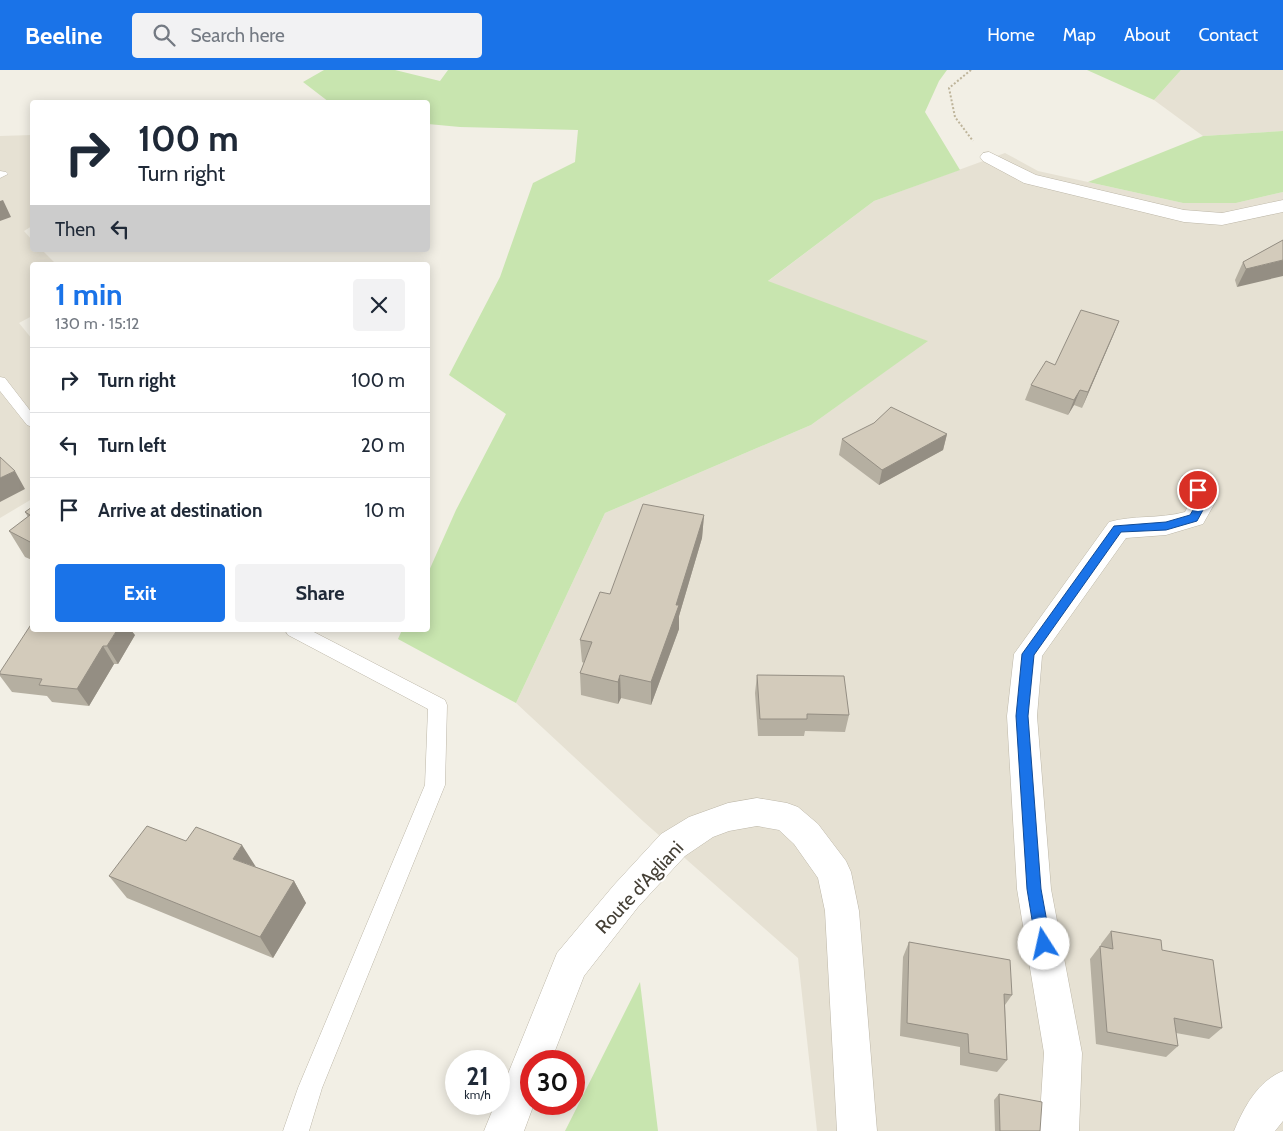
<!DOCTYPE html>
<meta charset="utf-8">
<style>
body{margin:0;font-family:Cabin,sans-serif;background:#f2f2f3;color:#1f2937;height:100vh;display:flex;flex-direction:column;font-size:19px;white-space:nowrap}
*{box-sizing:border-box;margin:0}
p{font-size:16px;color:#747a83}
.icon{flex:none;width:28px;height:28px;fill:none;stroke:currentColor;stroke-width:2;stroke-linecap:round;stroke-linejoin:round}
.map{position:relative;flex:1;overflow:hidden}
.side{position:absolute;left:30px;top:192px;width:400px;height:370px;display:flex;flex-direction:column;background:#fff;border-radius:5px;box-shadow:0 2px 12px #0003}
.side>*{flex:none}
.banner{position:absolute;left:30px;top:30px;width:400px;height:152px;border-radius:5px;box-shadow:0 2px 12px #0003;background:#fff;color:#1f2937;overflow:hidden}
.speed{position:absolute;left:445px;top:980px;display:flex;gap:10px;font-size:25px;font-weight:700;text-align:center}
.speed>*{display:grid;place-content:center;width:65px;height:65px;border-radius:50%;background:#fff;box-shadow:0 2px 12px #0003;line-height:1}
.speed small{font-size:12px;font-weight:400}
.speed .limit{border:8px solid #d22;background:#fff;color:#111}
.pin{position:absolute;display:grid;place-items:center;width:42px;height:42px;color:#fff;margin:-21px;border:2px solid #fff;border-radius:50%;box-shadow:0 1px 5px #0007}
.me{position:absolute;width:55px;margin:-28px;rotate:350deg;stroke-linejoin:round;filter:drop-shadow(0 0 4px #0008)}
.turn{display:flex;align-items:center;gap:18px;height:105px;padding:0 25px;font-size:22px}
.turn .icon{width:65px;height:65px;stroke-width:2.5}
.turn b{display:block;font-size:35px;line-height:42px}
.then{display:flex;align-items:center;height:48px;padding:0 25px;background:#0003;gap:10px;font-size:19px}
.round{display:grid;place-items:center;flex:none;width:52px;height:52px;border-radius:5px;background:#f2f2f3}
.headline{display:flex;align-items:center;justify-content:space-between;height:85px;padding:0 25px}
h1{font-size:30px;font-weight:800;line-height:38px;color:#1a73e8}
.action{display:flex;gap:10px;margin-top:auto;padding:10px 25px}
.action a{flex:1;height:58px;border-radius:5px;background:#1a73e8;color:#fff;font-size:20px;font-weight:800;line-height:58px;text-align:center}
.action a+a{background:#f2f2f3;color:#1f2937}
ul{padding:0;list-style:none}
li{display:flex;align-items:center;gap:15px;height:65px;padding:0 25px;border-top:1px solid #e0e1e3}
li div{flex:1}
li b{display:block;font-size:19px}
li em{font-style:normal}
header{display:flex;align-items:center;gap:30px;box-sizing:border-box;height:70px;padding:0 25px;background:#1a73e8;color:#fff}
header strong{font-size:24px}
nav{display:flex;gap:28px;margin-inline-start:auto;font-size:18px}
.search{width:350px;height:45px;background:#f2f2f3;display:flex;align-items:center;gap:12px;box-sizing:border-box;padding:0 18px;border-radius:5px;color:#747a83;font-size:19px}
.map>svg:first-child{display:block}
.residential{fill:#e6e1d3}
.green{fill:#c8e5af}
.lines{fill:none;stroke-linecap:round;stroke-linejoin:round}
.lane-casing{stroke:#bdb7a8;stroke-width:1}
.street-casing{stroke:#bdb7a8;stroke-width:1}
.path{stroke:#beb49a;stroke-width:2;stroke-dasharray:2 2;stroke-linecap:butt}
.lane{fill:#fff;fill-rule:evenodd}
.street{fill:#fff;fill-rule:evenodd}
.wall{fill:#b5afa1}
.shaded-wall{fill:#948e83}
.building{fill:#d3cbbb;stroke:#948e83}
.route{fill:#1a73e8;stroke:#114b97}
.labels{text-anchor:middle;stroke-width:4;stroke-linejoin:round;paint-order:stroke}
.near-street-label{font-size:19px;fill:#443f35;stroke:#fff}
</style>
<header>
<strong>Beeline</strong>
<div class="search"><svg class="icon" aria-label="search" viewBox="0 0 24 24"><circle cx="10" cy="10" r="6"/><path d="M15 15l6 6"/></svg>Search here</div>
<nav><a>Home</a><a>Map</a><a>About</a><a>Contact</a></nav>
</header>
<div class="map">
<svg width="1283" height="1061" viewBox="0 0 1283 1061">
<rect width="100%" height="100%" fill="#f2efe5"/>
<path class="residential" d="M1181 0H1283V61L1203 66 1154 30Z
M32 65V156L24 161 32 170V180H42L57 195H32V246L19 253 32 269V429L0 448V66Z
M1005 83 1038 101 1183 133H1236L1283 122V1061H817L798 888 644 752 516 633 605 443 811 355 927 271 767 212 874 131Z"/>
<path class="green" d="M324 0H395L440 11 448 0H947L939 11 925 42 960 100 874 131 768 211 928 271 811 355 605 443 516 633 398 569 402 560H428V503L456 440 506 344 449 305 500 207 533 113 575 92 578 60 460 57 428 54V32H329L303 12Z
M1087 0H1181L1154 30Z
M1283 61V122L1236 133H1183L1088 112 1203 66Z
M640 912 658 1061H565Z"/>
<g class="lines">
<defs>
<path id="lane" d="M0 101 6 102 8 104 0 108Z
M0 307 5 308 32 343V357L27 355 0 321Z
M285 560H310L445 630 447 635 445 715 322 1018 309 1061H283L298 1018 425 715 428 639 288 565Z"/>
<path id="street" d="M989 82 1036 105 1184 140 1222 143 1283 130V142L1222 155 1184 152 1024 113 983 91 980 87 983 83Z
M1191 404 1200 406 1217 429 1203 454 1166 465 1126 468 1042 586 1037 646 1051 819 1082 983 1079 1061H1039L1044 983 1017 819 1007 646 1014 584 1109 452C1133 445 1159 449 1185 442L1191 430 1179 412 1182 406Z
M757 728 787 733 798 737 818 754 846 791 851 802 859 841 877 1061H837L825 841 818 808 794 774 779 760 757 756 729 761 713 767 685 786 638 837 584 906 551 991H531V1034H534L524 1061H484L495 1034H499V1026L557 883 614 815 661 764 689 747 728 733Z
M1283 1001V1051L1275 1061H1234C1244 1037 1258 1011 1283 1001Z"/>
</defs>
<use href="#lane" class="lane-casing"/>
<use href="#street" class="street-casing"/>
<path class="path" d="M971 0 949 18 955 47 973 71"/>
<use href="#lane" class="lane"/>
<use href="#street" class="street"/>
</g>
<path class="wall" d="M1283 170 1237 217 1235 210 1243 192Z
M1119 251 1082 338 1074 335 1068 345 1025 330 1031 315 1055 295Z
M947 364 943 380 879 415 839 385 842 369Z
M32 437V490L25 487 9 461 28 447 25 442Z
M704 445 702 468 679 546V559L651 635 621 628 618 634 581 625 580 603 584 593 582 592 580 570 610 524Z
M135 565 118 594H114L89 636 52 632 47 626 12 622 0 606V602Z
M757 605 849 645 845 662 805 661 804 666H758L755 623Z
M255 797 294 811 306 833 273 888 127 828 109 806Z
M1111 861 1162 880 1222 958 1209 969 1176 963 1178 976 1166 987 1096 974 1090 889 1100 876 1101 877V874Z
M909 872 1012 925 1005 935 1007 990 997 1002 960 995V977L900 966 903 887Z
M999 1024 1040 1061H995L994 1030Z"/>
<path class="shaded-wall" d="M3 130 11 147 0 151V131Z
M1283 190V206L1237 217 1246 199Z
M1119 251 1113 266 1082 338 1088 322Z
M1080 320 1074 335 1068 345 1074 330Z
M947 364 943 380 879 415 882 400Z
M15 401 25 419 0 432V408Z
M704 445 702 468 679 546V559L651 635V612Z
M117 560H131L135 565 118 594 107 576Z
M103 576 114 594 89 636 77 619Z
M620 605 621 628 618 634V612Z
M242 775 256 797 233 789Z
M294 811 306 833 273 888 260 867Z"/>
<path class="building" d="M1283 170V190L1246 199 1243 192Z
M1081 240 1119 251 1088 322 1080 320 1074 330 1031 315 1046 291 1055 295Z
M891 337 947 364 882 400 842 369 874 353Z
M0 387 15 401 0 408Z
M643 434 704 445 676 535H679L651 612 620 605 618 612 580 603 592 572 580 570 600 522 610 524Z
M32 437V473L9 461 30 445 25 442Z
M32 553V560H117L107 576H103L77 619 39 615 42 609 0 604V602Z
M757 605 844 606 849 645 807 644V649H760Z
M147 756 186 771 196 757 242 775 233 789 294 811 260 867 109 806Z
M1111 861 1161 870 1162 880 1213 890 1222 958 1174 948 1178 976 1107 962 1100 876 1113 879Z
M909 872 1010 890 1012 925 1004 924 1007 990 969 983 968 964 907 953Z
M999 1024 1042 1032 1040 1061H1000Z"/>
<path class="route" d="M1198 417 1201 418 1209 429 1197 451 1166 460 1121 462 1034 585 1028 646 1041 819 1051 874 1049 879 1044 881 1039 879 1036 874 1027 819 1016 646 1022 584 1114 456 1166 452 1190 445 1199 430 1192 420Z"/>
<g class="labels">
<g class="near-street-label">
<text transform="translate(639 817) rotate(-47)" y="7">Route d'Agliani</text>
</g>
</g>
</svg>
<div class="speed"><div>21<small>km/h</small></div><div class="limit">30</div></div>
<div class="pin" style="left:1198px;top:420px;background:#d93025"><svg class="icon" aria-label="arrive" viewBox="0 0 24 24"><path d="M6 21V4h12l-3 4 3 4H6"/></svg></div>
<svg class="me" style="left:1044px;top:874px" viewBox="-20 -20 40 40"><circle r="19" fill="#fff"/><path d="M0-13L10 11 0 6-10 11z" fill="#1a73e8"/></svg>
<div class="banner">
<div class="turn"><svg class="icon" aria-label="right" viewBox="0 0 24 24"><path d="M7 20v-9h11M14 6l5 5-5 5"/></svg><div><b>100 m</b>Turn right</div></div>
<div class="then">Then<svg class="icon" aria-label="left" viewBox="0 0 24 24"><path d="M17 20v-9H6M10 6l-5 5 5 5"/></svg></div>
</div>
<section class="side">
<div class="headline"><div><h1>1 min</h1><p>130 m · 15:12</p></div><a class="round"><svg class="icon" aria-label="close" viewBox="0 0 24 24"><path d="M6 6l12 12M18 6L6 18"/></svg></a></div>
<ul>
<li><svg class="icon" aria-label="right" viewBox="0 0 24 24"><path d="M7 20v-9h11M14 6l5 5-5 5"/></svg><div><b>Turn right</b></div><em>100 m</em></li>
<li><svg class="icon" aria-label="left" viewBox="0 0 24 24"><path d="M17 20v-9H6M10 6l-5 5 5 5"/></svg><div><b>Turn left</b></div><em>20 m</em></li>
<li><svg class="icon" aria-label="arrive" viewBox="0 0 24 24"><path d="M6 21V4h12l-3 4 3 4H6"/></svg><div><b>Arrive at destination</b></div><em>10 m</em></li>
</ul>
<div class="action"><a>Exit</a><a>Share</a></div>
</section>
</div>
